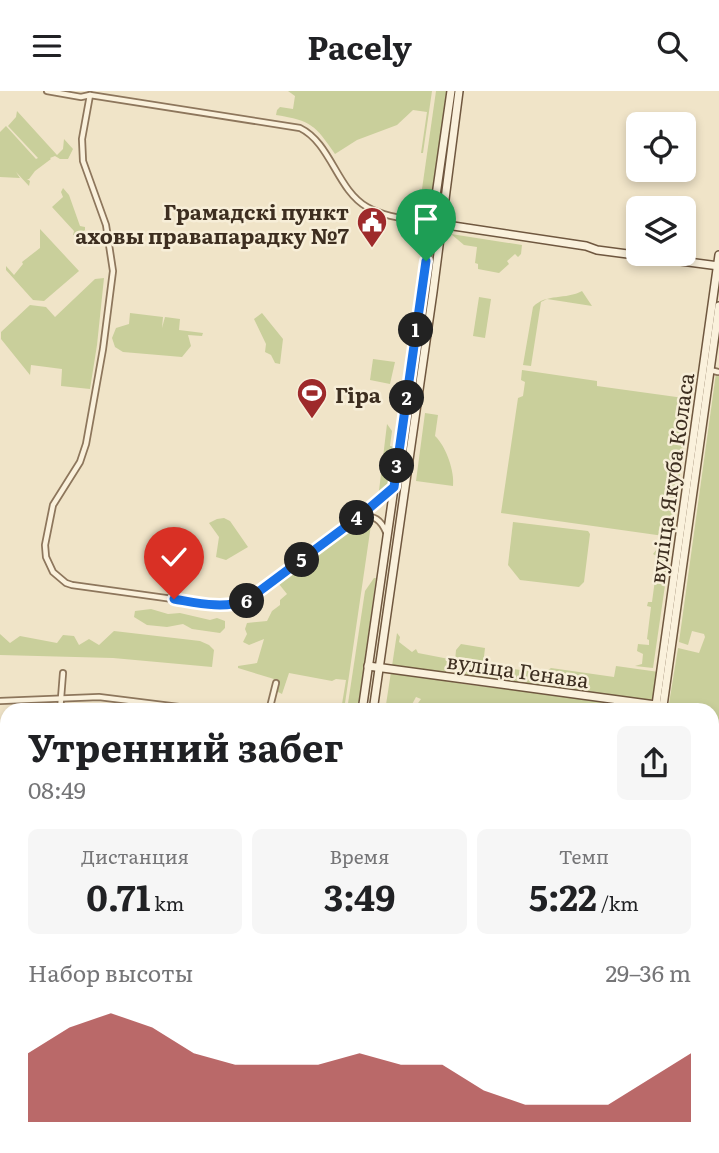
<!DOCTYPE html>
<html lang="ru">
<meta charset="utf-8">
<style>
body{margin:0;font-family:Literata,serif;background:#f6f6f6;color:#202124;height:100vh;display:flex;flex-direction:column;font-size:26px;white-space:nowrap}
*{box-sizing:border-box;margin:0}
p{font-size:23px;color:#757577}
.icon{flex:none;width:38px;height:38px;fill:none;stroke:currentColor;stroke-width:2;stroke-linecap:round;stroke-linejoin:round}
.map{position:relative;flex:1;overflow:hidden}
.details{position:absolute;left:0px;top:612px;width:719px;height:450px;display:flex;flex-direction:column;background:#fff;border-radius:21px 21px 0 0;box-shadow:0 4px 10px #0003}
.details>*{flex:none}
.fabs{position:absolute;left:626px;top:21px;display:grid;gap:14px}
.fabs a{display:grid;place-items:center;width:70px;height:70px;border-radius:10px;background:#fff;box-shadow:0 4px 10px #0003;font-size:35px}
.pin{position:absolute;display:grid;place-items:center;width:60px;height:60px;color:#fff;margin:-72px -30px;border-radius:50% 50% 50% 0;rotate:-45deg;box-shadow:0 0 7px #0007}
.pin .icon{rotate:45deg}
.km{position:absolute;width:35px;height:35px;margin:-18px;border-radius:50%;background:#222;color:#fff;font-size:19px;line-height:35px;text-align:center}
.round{display:grid;place-items:center;flex:none;width:74px;height:74px;border-radius:10px;background:#f6f6f6}
.overview{display:flex;align-items:center;justify-content:space-between;height:119px;padding:0 28px}
h1{font-size:38px;font-weight:700;line-height:52px}
.stats{display:grid;grid-template-columns:repeat(3,1fr);gap:10px;height:119px;padding:7px 28px}
.stats div{display:grid;align-content:center;border-radius:10px;background:#f6f6f6;text-align:center}
.stats b{font-size:35px;font-weight:700}
.stats small{font-size:19px;font-weight:400}
.stats p{font-size:19px}
.chart{height:196px;padding:14px 28px}
.chart p{display:flex;justify-content:space-between}
.chart svg{width:100%;height:126px;margin-top:7px;fill:#9e2a2b;opacity:.7}
header{display:flex;justify-content:space-between;align-items:center;height:91px;padding:0 28px;background:#fff;font-size:32px;font-weight:700}
.map>svg:first-child{display:block}
</style>
<header><svg class="icon" aria-label="menu" viewBox="0 0 24 24"><path d="M4 6h16M4 12h16M4 18h16"/></svg>Pacely<svg class="icon" aria-label="search" viewBox="0 0 24 24"><circle cx="10" cy="10" r="6"/><path d="M15 15l6 6"/></svg></header>
<div class="map">
<svg width="719" height="1062" viewBox="0 0 719 1062">
<rect width="100%" height="100%" fill="#f0e4c8"/>
<polygon fill="#e6deb5" points="712,941 719,944 719,1062 602,1062 606,1055 712,1055"/>
<g fill="#c9cf9b">
<path d="M 288,0 L 432,0 L 423,62 L 421,62 L 427,21 L 413,19 L 397,34 L 357,49 L 335,63 C 315,34 312,30 276,24 L 277,19 L 280,16 L 293,18 L 295,5 Z"/>
<polygon points="436,0 448,0 430,121 419,119"/>
<polygon points="17,20 57,64 63,58 64,48 73,58 68,68 60,68 55,65 50,67 51,68 35,80 29,88 27,88 30,90 29,95 16,81 20,87 0,86 0,41 6,35 36,68 38,67 8,35 16,26"/>
<polygon points="63,97 69,104 80,135 85,136 85,139 78,145 73,144 74,140 52,116 63,106 61,101"/>
<polygon points="40,138 79,180 44,210 33,209 6,179 6,175 14,184 23,173 22,171 40,157"/>
<polygon points="451,143 522,154 521,163 518,166 515,163 507,170 509,173 499,182 478,178 478,173 475,172 477,156 464,154"/>
<polygon points="104,187 97,254 90,298 61,295 62,278 31,274 30,284 1,248 1,241 30,214 46,216 55,226 95,188"/>
<path d="M 582,200 L 592,215 L 547,208 L 541,211 L 531,275 L 523,274 L 533,216 C 546,202 566,209 582,200 Z"/>
<polygon points="479,206 491,208 485,247 473,245"/>
<polygon points="130,222 163,226 162,237 165,226 180,228 179,239 203,242 202,245 188,244 191,255 182,266 123,261 115,256 112,247 116,237 129,233"/>
<polygon points="262,222 283,248 280,273 275,272 271,264 265,261 266,253 254,228"/>
<polygon points="373,268 395,271 390,293 370,289"/>
<polygon points="522,279 597,290 597,295 691,308 671,446 501,422 518,307 523,305 525,291 521,289"/>
<polygon points="716,282 719,285 719,660 712,675 712,620 413,619 421,608 416,606 409,619 385,620 391,581 464,593 668,619 678,557 699,562 705,546 704,543 692,540 688,554 679,551"/>
<path d="M 425,322 L 438,324 L 435,345 C 446,355 455,381 453,395 L 416,390 Z"/>
<polygon points="387,333 392,340 390,355 395,356 389,398 378,408"/>
<polygon points="367,426 372,427 344,619 341,619 346,589 336,588 332,590 289,582 282,603 276,600 278,592 273,590 274,588 238,577 238,575 257,572 264,548 249,554 243,551 247,543 245,538 247,532 267,530 272,520 280,514 280,509 287,503 279,493"/>
<polygon points="224,427 230,430 248,456 226,469 216,466 219,446 209,432 217,428"/>
<polygon points="513,431 588,440 590,443 584,491 579,496 520,489 508,474"/>
<polygon points="657,458 670,460 653,577 635,575 642,573 643,563 637,560 638,553 649,554 649,549 647,548 651,516 647,515 648,511 652,511 658,466 653,463"/>
<polygon points="374,487 376,487 358,619 347,619 365,500"/>
<polygon points="151,518 168,523 180,522 210,529 217,527 225,530 225,537 220,542 192,538 183,533 167,536 147,534 134,526 135,520"/>
<polygon points="114,540 200,550 209,554 214,559 212,576 113,567 0,564 0,543 10,552 20,545 57,552 63,544 74,545 79,554 89,548 99,554"/>
<polygon points="397,542 400,546 399,551 412,561 416,558 418,562 449,568 446,582 392,575"/>
<polygon points="461,553 485,557 483,574 543,582 542,594 454,583 456,559"/>
<polygon points="616,575 659,581 652,608 649,610 547,596 546,594 548,579 551,577 614,586"/>
<polygon points="719,854 719,944 712,941 712,864"/>
<polygon points="67,1055 170,1055 166,1062 77,1062"/>
</g>
<g fill="#a9c4bc" stroke="#6f938a" stroke-width="2">
<polygon points="719,660 719,854 712,864 712,675"/>
<polygon points="465,1055 585,1055 582,1062 461,1062"/>
</g>
<g fill="none" stroke-linecap="round" stroke-linejoin="round">
<polyline stroke="#6f938a" stroke-width="2" points="462,613 473,620"/>
<g stroke="#8d765c" stroke-width="8">
<g id="street">
<path d="M 47,0 L 81,6 L 90,4 L 300,37 C 331,52 337,99 367,116 C 386,127 411,128 432,132"/>
<polyline points="90,4 82,48 83,70 106,134 113,180 103,258 86,353 80,371 53,414 45,454 46,466 53,481 66,492 72,494 216,514 237,513 255,505 360,425 393,397"/>
<polyline points="710,279 718,281"/>
<path d="M 361,425 C 374,424 381,429 386,441"/>
<polyline points="0,610 99,606 211,620"/>
<polyline points="60,620 63,582"/>
<polyline points="269,620 276,592"/>
<polyline points="0,699 7,698"/>
<polyline points="0,777 7,776"/>
<polyline points="0,865 7,863"/>
<polyline points="0,910 7,910"/>
<polyline points="0,982 7,972"/>
<polyline points="0,1014 7,1018"/>
<polyline points="62,1055 72,1062"/>
<polyline points="279,1055 292,1062"/>
<polyline points="34,1062 38,1055"/>
</g>
</g>
<g stroke="#6f573f" stroke-width="10">
<g id="secondary">
<polyline points="440,133 586,155 597,159 719,175"/>
<polyline points="368,575 663,615 719,215"/>
<polyline points="656,614 719,164"/>
<polyline points="362,620 451,0"/>
<polyline points="373,620 433,201 459,0"/>
<polyline points="172,1062 176,1055"/>
</g>
</g>
<use href="#street" stroke="#faf1dc" stroke-width="4.5"/>
<use href="#secondary" stroke="#faf1dc" stroke-width="7"/>
</g>
<g fill="none" stroke-linecap="round" stroke-linejoin="round">
<g stroke="#fff" stroke-width="14">
<path id="route" d="M 174,508 C 198,512 222,518 246,510 L 360,425 L 394,396 L 426,170"/>
</g>
<use href="#route" stroke="#1a73e8" stroke-width="9"/>
</g>
<defs>
<g id="civic-pin" transform="scale(1.575)"><path d="M0 17L-7.5 6A9.5 9.5 0 1 1 7.5 6Z" fill="#9e2a2b" stroke="#f7eed8"/><path d="M-.6-6.5H3V-4.5H.6V-3L4-1V1h2V6H-6V1h2V-1L-.6-3ZM-1.2 2.5V6h2.4V2.5Z" fill="#fff"/></g>
<g id="stadium-pin" transform="scale(1.575)"><path d="M0 17L-7.5 6A9.5 9.5 0 1 1 7.5 6Z" fill="#9e2a2b" stroke="#f7eed8"/><path d="M0-5a6.5 5 0 1 0 0 10a6.5 5 0 1 0 0-10ZM-3.5-1.8h7v3.6h-7Z" fill="#fff"/></g>
</defs>
<g fill-rule="evenodd">
<use href="#civic-pin" x="372" y="131"/>
<use href="#stadium-pin" x="312" y="302"/>
</g>
<g text-anchor="middle" dominant-baseline="central" stroke-width="5" stroke-linejoin="round" paint-order="stroke">
<g font-size="21" font-weight="bold" fill="#3d2e20" stroke="#f7eed8" text-anchor="end">
<text x="349" y="119">Грамадскі пункт<tspan x="349" dy="24">аховы правапарадку №7</tspan></text>
<text x="335" y="302" text-anchor="start">Гіра</text>
</g>
<g font-size="21" fill="#3d2e20" stroke="#f7eed8">
<text transform="translate(670 387) rotate(-82)">вуліца Якуба Коласа</text>
<text transform="translate(518 578) rotate(8)">вуліца Генава</text>
</g>
</g>
</svg>
<div class="fabs">
<a><svg class="icon" aria-label="locate" viewBox="0 0 24 24"><circle cx="12" cy="12" r="6"/><path d="M12 2v4M12 18v4M2 12h4M18 12h4"/></svg></a>
<a><svg class="icon" aria-label="layers" viewBox="0 0 24 24"><path d="M12 4l9 5-9 5-9-5zM3 14l9 5 9-5"/></svg></a>
</div>
<div class="pin" style="left:426px;top:170px;background:#1e9e55"><svg class="icon" aria-label="arrive" viewBox="0 0 24 24"><path d="M6 21V4h12l-3 4 3 4H6"/></svg></div>
<div class="pin" style="left:174px;top:508px;background:#d93025"><svg class="icon" aria-label="check" viewBox="0 0 24 24"><path d="M5 12l5 5 9-10"/></svg></div>
<b class="km" style="left:416px;top:239px">1</b>
<b class="km" style="left:407px;top:307px">2</b>
<b class="km" style="left:397px;top:375px">3</b>
<b class="km" style="left:357px;top:427px">4</b>
<b class="km" style="left:302px;top:469px">5</b>
<b class="km" style="left:247px;top:510px">6</b>
<section class="details">
<div class="overview"><div><h1>Утренний забег</h1><p>08:49</p></div><a class="round"><svg class="icon" aria-label="share" viewBox="0 0 24 24"><path d="M12 15V3M7 8l5-5 5 5M5 13v7h14v-7"/></svg></a></div>
<div class="stats">
<div><p>Дистанция</p><b>0.71<small> km</small></b></div>
<div><p>Время</p><b>3:49</b></div>
<div><p>Темп</p><b>5:22<small> /km</small></b></div>
</div>
<div class="chart"><p><span>Набор высоты</span>29–36 m</p>
<svg viewBox="0 0 160 44" preserveAspectRatio="none"><path d="M0 44V20L10 11L20 6L30 11L40 20L50 24L60 24L70 24L80 20L90 24L100 24L110 33L120 38L130 38L140 38L150 29L160 20V44z"/></svg>
</div>
</section>
</div>
